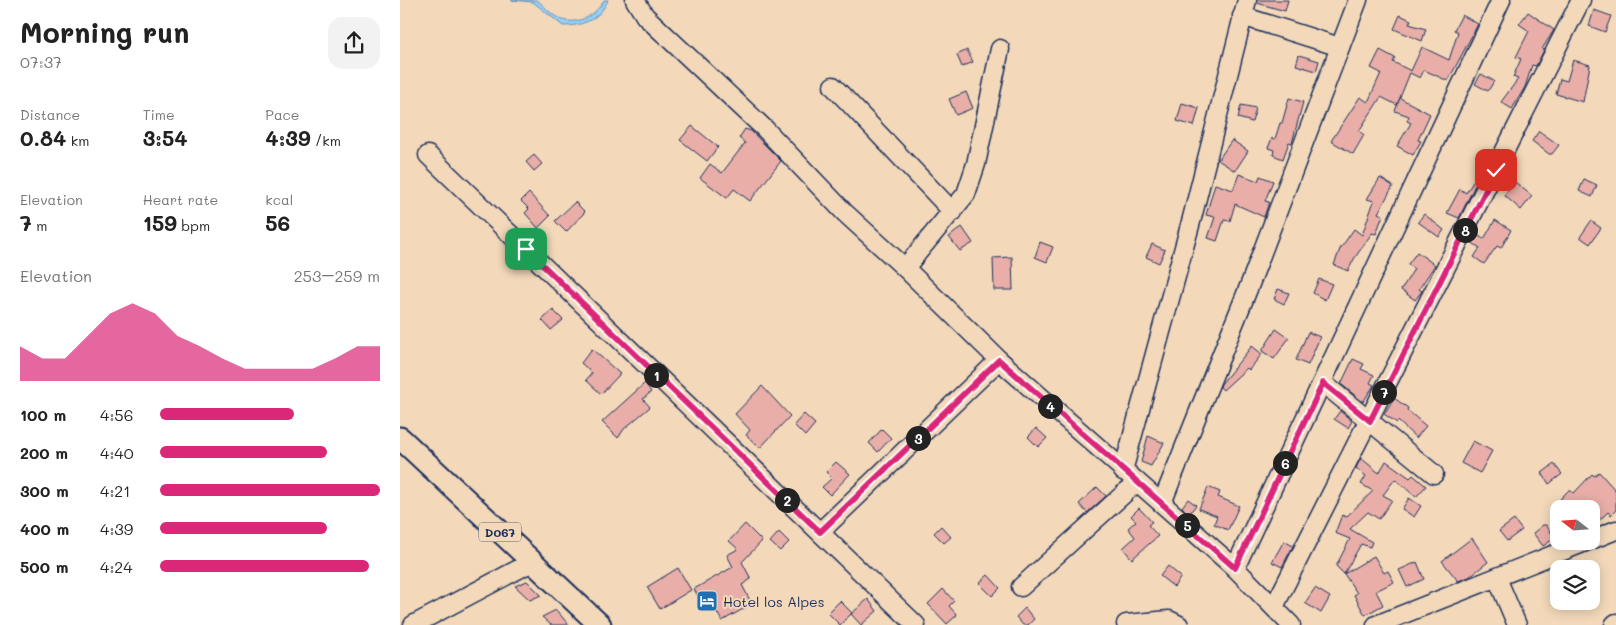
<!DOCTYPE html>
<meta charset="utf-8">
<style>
body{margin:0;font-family:Mali,sans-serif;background:#f2f2f2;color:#222;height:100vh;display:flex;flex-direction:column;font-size:19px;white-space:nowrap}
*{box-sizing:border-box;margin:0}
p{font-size:16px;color:#767676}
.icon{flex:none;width:28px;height:28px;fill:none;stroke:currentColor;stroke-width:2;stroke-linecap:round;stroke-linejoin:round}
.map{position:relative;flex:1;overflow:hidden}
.side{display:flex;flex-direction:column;background:#fff;width:400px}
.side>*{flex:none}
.needle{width:32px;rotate:287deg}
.controls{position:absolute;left:1150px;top:500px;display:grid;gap:10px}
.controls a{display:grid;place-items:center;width:50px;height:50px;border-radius:10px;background:#fff;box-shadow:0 2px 12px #0003;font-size:25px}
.pin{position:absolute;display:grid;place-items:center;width:42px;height:42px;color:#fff;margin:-21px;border-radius:10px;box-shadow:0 2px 8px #0006}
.km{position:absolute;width:25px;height:25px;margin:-12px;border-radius:50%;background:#222;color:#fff;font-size:14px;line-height:25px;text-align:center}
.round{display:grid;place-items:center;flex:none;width:52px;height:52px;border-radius:15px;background:#f2f2f2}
.head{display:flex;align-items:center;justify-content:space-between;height:85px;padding:0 20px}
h1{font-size:28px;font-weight:800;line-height:38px}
.metrics{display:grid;grid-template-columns:repeat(3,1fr);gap:8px;height:85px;padding:5px 20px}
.metrics div{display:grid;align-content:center}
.metrics b{font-size:21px;font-weight:800}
.metrics small{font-size:14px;font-weight:400}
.metrics p{font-size:14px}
.chart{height:140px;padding:10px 20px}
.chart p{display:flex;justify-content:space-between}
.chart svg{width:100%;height:90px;margin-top:5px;fill:#db2777;opacity:.7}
ul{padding:0 20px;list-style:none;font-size:16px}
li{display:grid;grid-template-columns:80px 60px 1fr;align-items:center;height:38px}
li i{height:12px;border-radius:6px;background:#db2777}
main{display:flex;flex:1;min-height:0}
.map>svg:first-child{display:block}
</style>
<main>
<section class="side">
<div class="head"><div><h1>Morning run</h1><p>07:37</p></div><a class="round"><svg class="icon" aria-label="share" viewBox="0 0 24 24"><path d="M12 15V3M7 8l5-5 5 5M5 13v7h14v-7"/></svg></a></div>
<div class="metrics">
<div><p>Distance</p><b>0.84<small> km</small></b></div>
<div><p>Time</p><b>3:54</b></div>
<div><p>Pace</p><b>4:39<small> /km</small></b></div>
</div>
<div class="metrics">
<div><p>Elevation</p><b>7<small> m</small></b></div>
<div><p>Heart rate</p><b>159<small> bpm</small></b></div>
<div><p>kcal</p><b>56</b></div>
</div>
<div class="chart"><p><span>Elevation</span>253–259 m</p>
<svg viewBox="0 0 160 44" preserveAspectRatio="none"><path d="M0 44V27L10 33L20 33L30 22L40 11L50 6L60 11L70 22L80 27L90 33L100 38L110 38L120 38L130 38L140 33L150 27L160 27V44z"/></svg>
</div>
<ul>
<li><b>100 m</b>4:56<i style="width:61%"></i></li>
<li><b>200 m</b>4:40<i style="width:76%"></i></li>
<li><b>300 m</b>4:21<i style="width:100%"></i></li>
<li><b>400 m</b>4:39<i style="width:76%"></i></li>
<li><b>500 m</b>4:24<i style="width:95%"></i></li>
</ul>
</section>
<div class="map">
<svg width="1216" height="625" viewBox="0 0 1216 625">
<rect width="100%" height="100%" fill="#f3d9ba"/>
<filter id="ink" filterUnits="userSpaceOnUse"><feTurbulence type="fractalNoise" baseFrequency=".02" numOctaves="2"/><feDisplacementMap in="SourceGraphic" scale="10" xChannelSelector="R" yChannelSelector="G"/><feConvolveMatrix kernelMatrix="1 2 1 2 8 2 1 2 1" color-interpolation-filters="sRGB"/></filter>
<g filter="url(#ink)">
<path fill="#95cff5" stroke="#648fb9" d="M 111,0 L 137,0 C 144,5 150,14 158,18 C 175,27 196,16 204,0 L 208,0 C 200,19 183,26 163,26 L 133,2 Z"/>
<g fill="#e9aea8" stroke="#1b2f5e">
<polygon points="857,0 888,0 885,11 857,3"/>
<polygon points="1194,10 1211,16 1205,32 1189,26"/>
<polygon points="1128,12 1154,30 1142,49 1144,50 1136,66 1132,65 1125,87 1112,109 1101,102 1118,79 1113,77 1121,59 1116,57 1129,31 1119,24"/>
<polygon points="1000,15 1011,20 1009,24 1026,29 1022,41 994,29"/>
<polygon points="1062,15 1078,24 1048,81 1024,70 1020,78 1010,73 997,105 981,97 959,131 964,135 953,154 931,141 960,97 968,102 981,73 971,68 980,50 995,58 993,62 1011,71 1022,47 1049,60 1058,32 1054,30"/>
<polygon points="567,50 573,62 562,67 557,55"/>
<polygon points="899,55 919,61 916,71 896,65"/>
<polygon points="1173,60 1190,65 1183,102 1156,94 1160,79 1167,81"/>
<polygon points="1081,74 1094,81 1088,91 1075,84"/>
<polygon points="566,92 573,108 556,115 549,99"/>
<polygon points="889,98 903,102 892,143 889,142 883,159 873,155 874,150 868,148 872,138 875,139 880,123 882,123"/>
<polygon points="1000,98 1030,114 1018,140 1021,141 1013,155 997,146 1011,123 1007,121 1009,116 995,111"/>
<polygon points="782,103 799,108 794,126 777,121"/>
<polygon points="841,105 856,108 852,122 838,118"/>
<polygon points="292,126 318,147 307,161 280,140"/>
<polygon points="345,129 351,131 381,161 350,201 334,189 327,198 300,178 310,164 322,173 345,143 339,138"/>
<polygon points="1139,131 1159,145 1152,154 1149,154 1132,141"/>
<polygon points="832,140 848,151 835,171 818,160"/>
<polygon points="134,155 142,164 134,171 126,162"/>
<polygon points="839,174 858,181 860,176 873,181 865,201 869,202 864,217 835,204 830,221 824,220 817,241 808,238 815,217 806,215 815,184 833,190"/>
<polygon points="1078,174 1080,175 1059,218 1047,213 1060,189 1066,193"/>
<polygon points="980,178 993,186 978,213 983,215 976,234 972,233 954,259 948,271 934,265 940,249 954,229 962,235 974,201 967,199"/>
<polygon points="1184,179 1197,185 1192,197 1179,191"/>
<polygon points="1115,182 1132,196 1121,210 1104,195"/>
<polygon points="129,193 150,216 138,228 125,213 129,209 121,201"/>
<polygon points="175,202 185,212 166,232 155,221"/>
<polygon points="1024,214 1044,230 1039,237 1018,222"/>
<polygon points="1095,220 1111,230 1101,248 1097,246 1084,264 1074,257 1080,248 1071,242 1075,234 1084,239"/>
<polygon points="1191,221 1201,228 1190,244 1180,237"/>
<polygon points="562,227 573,243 560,251 549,237"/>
<polygon points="640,242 653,247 647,262 635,257"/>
<polygon points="752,244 765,250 759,263 746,257"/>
<polygon points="1017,252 1035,265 1019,289 1022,291 1015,300 1001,290 1014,269 1008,264"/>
<polygon points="612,257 613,290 594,290 593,258"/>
<polygon points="919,279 932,284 925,300 913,293"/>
<polygon points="878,289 889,293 884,304 874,299"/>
<polygon points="153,310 163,320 151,330 142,320"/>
<polygon points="876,329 889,338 874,359 862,351"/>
<polygon points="908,332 920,337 908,365 896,360"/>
<polygon points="852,346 862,354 849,370 847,368 823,390 820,387 821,384"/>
<polygon points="192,349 220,374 201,394 186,380 192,373 181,363"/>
<polygon points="953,359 964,364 961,369 974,375 970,383 974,385 963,402 941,384"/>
<polygon points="245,383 251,392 243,399 250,407 224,429 218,438 202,422"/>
<polygon points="362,386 390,416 360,448 346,435 350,430 335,414"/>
<polygon points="994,398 1008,408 1007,410 1026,426 1016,438 998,421 997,423 984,414"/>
<polygon points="940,411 952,421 948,428 934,419"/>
<polygon points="404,414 415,424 405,436 394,425"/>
<polygon points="636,428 647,438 638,447 628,437"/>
<polygon points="482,429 491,438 478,452 469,443"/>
<polygon points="748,436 764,443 751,466 741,462"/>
<polygon points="1073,441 1092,451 1080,473 1061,463"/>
<polygon points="961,458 979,473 986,461 1010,478 1013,475 1026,486 1016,497 995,479 983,495 992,500 979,519 968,512 950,529 972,542 970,547 961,544 944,574 936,566 950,539 935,533 942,515 946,517 973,491 961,484 966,476 956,468"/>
<polygon points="436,462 450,474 430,495 422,487 432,478 426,472"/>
<polygon points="1154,464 1162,474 1149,484 1142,473"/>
<polygon points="1199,472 1216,491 1216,510 1211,515 1208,512 1191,528 1191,509 1171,509 1160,499 1169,490 1174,493 1192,474 1194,476"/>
<polygon points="697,487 706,496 687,513 679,504"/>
<polygon points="808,487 820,492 818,497 839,506 828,530 814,524 817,516 799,509"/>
<polygon points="1009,498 1021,506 1014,517 1002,509"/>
<polygon points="788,499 796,505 789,514 782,507"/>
<polygon points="739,508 752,522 748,525 758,536 732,559 723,548 735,537 728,528 736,521 731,516"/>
<polygon points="1114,520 1122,530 1107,541 1099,531"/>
<polygon points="345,524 362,541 342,562 351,579 342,585 352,604 322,621 311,602 304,607 294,589 333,567 327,555 338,549 329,541"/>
<polygon points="1143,525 1146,525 1155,538 1143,546 1133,533"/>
<polygon points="541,526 551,537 544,543 534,533"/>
<polygon points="379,532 389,542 380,551 370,542"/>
<polygon points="1072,538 1088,562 1069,577 1058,581 1042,561"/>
<polygon points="884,541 893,546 882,567 872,562"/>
<polygon points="974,556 984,573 988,571 994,582 976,591 983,605 965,615 954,595 957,593 944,574"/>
<polygon points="1017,562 1024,579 1007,587 999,570"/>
<polygon points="768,566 781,577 774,587 760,576"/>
<polygon points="278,568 291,590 260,609 247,587"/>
<polygon points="588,575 600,588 592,596 579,583"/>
<polygon points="127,581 141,595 130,600 115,586"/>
<polygon points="915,588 930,597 921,613 905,603"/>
<polygon points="543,589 554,601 549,606 557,615 547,624 528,604"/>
<polygon points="468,599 477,611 461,625 451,614"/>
<polygon points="440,601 452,613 440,625 428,613"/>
<polygon points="625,608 634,619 628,625 623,625 616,617"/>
<polygon points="156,610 169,625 151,625 142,617"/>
</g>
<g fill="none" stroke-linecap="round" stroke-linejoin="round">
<g stroke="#1b2f5e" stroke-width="21">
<g id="minor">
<polyline points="235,0 245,16 365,129 445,213 505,268 599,360 835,568 891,625"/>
<polyline points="842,16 940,47"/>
<polyline points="433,86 553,212"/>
<polyline points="28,155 516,625"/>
<polyline points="505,268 566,194 576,164 600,49"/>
<polyline points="923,383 1034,474"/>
<polyline points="723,471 792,218 847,0"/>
<polyline points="762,503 850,284 958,0"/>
<polyline points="420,532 599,360"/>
<polyline points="1191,540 1216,530"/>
<polyline points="835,568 1101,0"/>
<polyline points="1097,578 1117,625"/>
<polyline points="621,587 737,482"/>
<polyline points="874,607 1181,0"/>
<polyline points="726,624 769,620 779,625"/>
<polyline points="13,625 132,562"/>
<polyline points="976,625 1188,541"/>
<polyline points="1214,625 1216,623"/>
</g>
</g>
<g stroke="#1b2f5e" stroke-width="25">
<polyline id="major" points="0,438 200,625"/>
</g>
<use href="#minor" stroke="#f3d9ba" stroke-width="18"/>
<use href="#major" stroke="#f3d9ba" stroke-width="21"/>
</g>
</g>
<g fill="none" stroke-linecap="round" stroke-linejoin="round" filter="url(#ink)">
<g stroke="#fff" stroke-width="10">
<polyline id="route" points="126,249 420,532 599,360 835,568 923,383 970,421 1096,170"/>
</g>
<use href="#route" stroke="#db2777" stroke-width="6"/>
</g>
<defs>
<g id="hotel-square" transform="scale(1.125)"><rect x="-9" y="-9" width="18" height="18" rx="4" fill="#1f6fb2" stroke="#f3d9ba"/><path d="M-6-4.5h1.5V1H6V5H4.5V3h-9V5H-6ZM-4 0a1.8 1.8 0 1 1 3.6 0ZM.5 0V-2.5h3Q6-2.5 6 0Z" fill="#fff"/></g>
</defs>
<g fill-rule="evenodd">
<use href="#hotel-square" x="307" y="601"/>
</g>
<g text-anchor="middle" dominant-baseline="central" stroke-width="4" stroke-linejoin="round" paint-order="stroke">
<rect fill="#f3d9ba" stroke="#5c627a" stroke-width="1" x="79" y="522.5" width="42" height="19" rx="4"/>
<g font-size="12" font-weight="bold" fill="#1b2f5e">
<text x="100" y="532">D067</text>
</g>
<g font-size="14" fill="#1b2f5e" stroke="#f3d9ba" text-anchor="start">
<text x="323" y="601">Hotel los Alpes</text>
</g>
</g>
</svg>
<div class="controls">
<a><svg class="needle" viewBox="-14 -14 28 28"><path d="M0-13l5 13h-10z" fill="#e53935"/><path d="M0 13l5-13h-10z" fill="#767676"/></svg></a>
<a><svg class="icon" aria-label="layers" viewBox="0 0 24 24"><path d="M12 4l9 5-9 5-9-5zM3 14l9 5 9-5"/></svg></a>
</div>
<div class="pin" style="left:126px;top:249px;background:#1e9e55"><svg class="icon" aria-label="arrive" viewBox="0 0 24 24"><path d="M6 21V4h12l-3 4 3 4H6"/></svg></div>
<div class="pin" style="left:1096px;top:170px;background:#d93025"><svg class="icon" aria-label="check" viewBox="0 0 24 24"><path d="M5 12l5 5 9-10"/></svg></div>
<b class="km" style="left:256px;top:375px">1</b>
<b class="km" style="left:387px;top:500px">2</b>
<b class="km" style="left:518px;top:438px">3</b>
<b class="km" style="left:650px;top:406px">4</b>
<b class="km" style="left:787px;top:525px">5</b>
<b class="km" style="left:885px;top:463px">6</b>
<b class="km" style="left:984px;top:392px">7</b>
<b class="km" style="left:1065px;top:230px">8</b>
</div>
</main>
